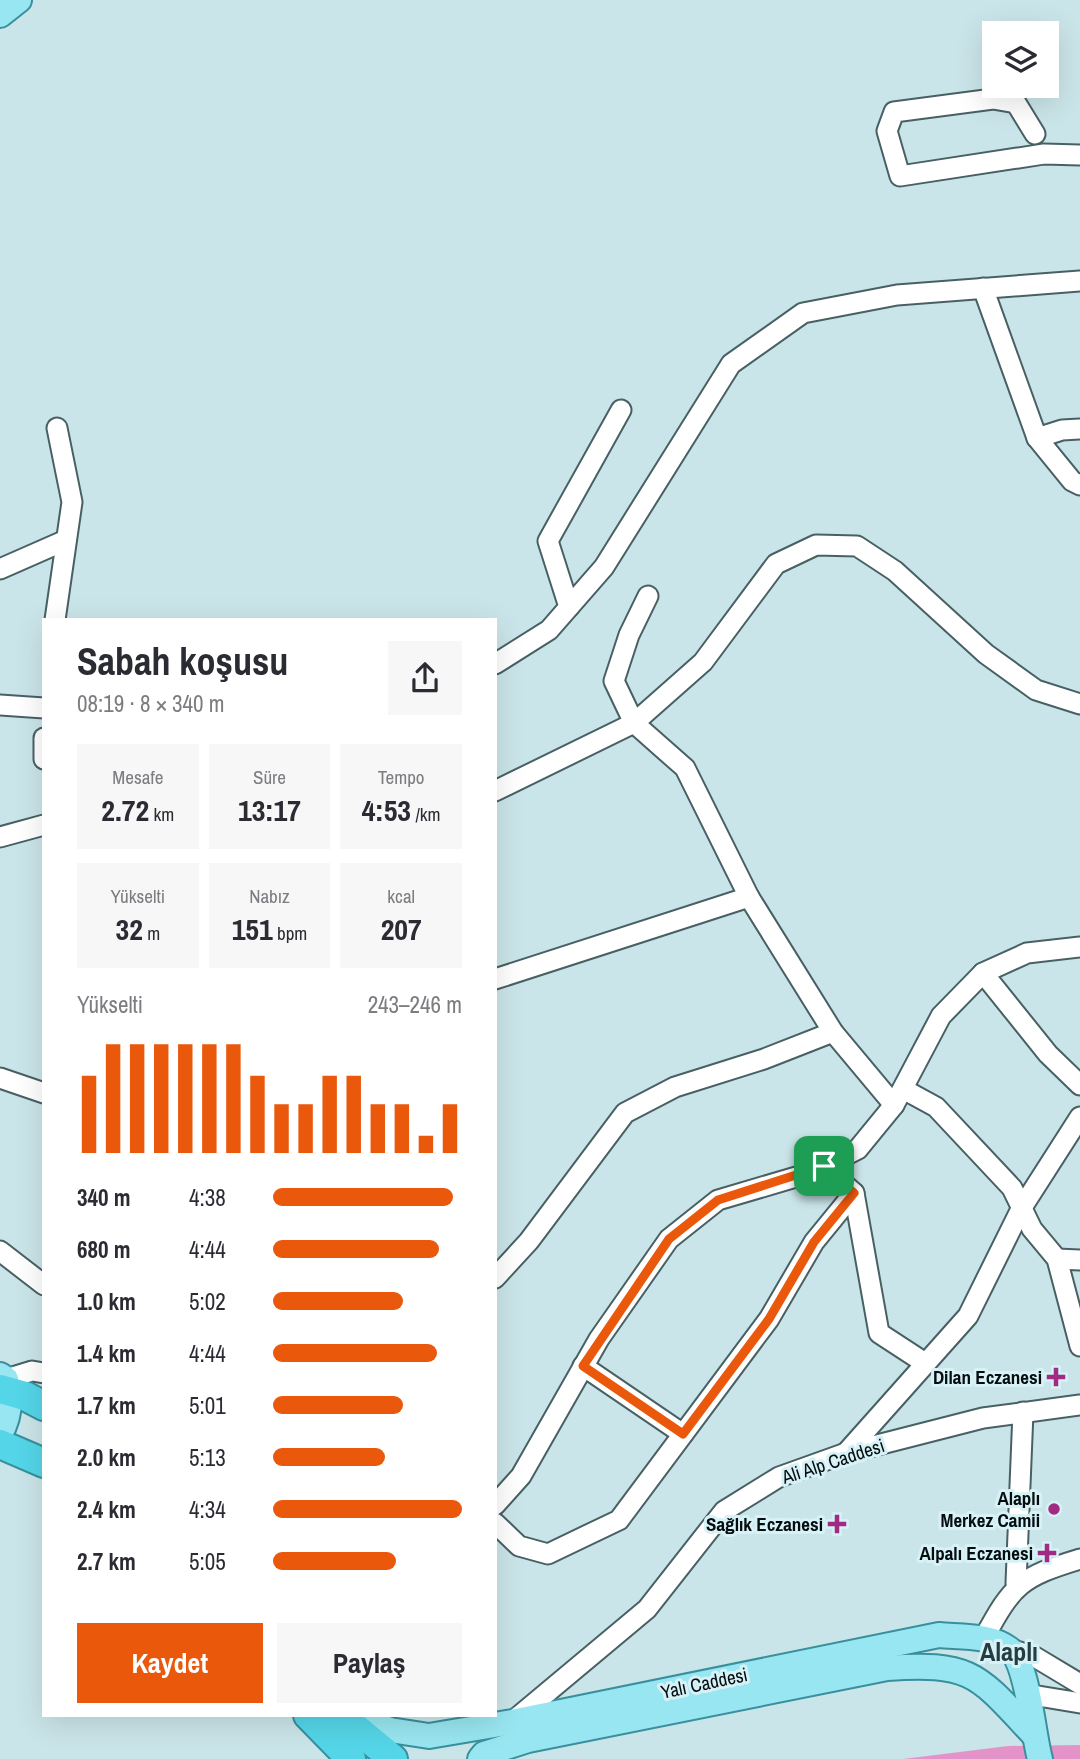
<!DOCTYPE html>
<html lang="tr">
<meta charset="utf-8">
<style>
body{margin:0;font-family:"Archivo Narrow",sans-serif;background:#f7f7f7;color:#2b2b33;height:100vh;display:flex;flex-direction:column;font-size:26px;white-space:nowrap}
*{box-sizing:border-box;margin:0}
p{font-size:23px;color:#7c7c81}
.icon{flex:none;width:38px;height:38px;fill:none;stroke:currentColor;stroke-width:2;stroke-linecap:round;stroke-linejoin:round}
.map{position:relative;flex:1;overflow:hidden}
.side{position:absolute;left:42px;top:618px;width:455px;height:1099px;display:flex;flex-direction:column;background:#fff;border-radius:0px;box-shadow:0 7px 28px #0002}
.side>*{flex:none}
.tools{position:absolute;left:982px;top:21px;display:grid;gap:14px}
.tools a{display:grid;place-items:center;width:77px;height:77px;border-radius:0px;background:#fff;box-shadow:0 7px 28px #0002;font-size:35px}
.pin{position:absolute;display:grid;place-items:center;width:60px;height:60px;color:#fff;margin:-30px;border-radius:14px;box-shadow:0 4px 10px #0006}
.round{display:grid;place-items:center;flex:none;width:74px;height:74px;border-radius:0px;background:#f7f7f7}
.overview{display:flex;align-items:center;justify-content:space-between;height:119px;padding:0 35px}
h1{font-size:38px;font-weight:700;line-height:52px}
.figures{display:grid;grid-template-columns:repeat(3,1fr);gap:10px;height:119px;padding:7px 35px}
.figures div{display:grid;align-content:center;border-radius:0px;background:#f7f7f7;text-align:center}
.figures b{font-size:30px;font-weight:700}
.figures small{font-size:19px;font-weight:400}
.figures p{font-size:19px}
.chart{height:196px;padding:14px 35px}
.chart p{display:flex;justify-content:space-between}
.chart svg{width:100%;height:126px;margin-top:7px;stroke:#ea580c;stroke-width:6}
.primary-button{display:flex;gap:14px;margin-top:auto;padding:14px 35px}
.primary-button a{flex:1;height:80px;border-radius:0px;background:#ea580c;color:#fff;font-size:28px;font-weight:700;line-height:80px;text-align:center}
.primary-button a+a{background:#f7f7f7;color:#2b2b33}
ul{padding:0 35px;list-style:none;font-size:23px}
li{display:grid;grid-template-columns:112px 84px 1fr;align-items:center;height:52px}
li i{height:18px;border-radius:9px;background:#ea580c}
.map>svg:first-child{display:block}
</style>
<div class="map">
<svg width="1080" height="1759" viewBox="0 0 1080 1759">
<rect width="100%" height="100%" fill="#cae5e9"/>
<polygon fill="#e393c8" points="1080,1745 1080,1759 903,1759 1008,1746"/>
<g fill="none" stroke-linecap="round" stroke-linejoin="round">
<g stroke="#486064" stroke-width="23">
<g id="minor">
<polyline points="1035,134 1016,103 993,99 894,112 887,131 900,176 1044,154 1080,155"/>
<polyline points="983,288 1037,438 1072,481 1080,485"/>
<polyline points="1037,438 1062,430 1080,429"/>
<polyline points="0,569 66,540"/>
<polyline points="648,596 629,635 614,681 634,723 685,768 749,897 833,1032 894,1105"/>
<polyline points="569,607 548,541 621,410"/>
<polyline points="55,620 72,502 57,428"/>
<polyline points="495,664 549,630 604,567 731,364 803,313 897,295 1080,281"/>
<polyline points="0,705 44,708"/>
<polyline points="44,738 44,759"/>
<polyline points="495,791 634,723 703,662 776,564 816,545 857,546 895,571 986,654 1036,690 1080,704"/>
<polyline points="0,837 44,825"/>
<polyline points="983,973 1048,1054 1080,1085"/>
<polyline points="495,979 749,897"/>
<polyline points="0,1078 44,1093"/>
<polyline points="903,1089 936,1107 1012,1188 1032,1229 1057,1259 1080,1346"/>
<polyline points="824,1166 854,1193 879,1333 925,1363"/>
<polyline points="0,1251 44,1285"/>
<polyline points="1057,1259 1080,1260"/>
<polyline points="495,1278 529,1241 625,1113 675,1087 764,1059 833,1032"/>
<polyline points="583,1366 683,1434"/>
<polyline points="6,1379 32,1371 44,1373"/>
<polyline points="846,1453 968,1316 1021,1209 1080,1117"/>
<polyline points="495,1505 521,1476 599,1339 669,1239 718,1200 813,1172 858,1149 894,1105 941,1016 983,973 1027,953 1080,947"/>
<polyline points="495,1523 519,1546 548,1554 619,1520 769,1319 814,1242 854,1193"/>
<polyline points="1023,1581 1016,1583 1023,1412"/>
<path d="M 984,1638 C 1013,1584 1021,1577 1080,1559"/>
<polyline points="1010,1649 1035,1657 1080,1684"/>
<polyline points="1026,1694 1080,1703"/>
<polyline points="513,1721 647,1609 724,1511 779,1477 846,1453 983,1418 1080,1405"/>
</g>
</g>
<g stroke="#38909c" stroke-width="28">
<g id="major">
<polyline points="0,15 19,0"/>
<path d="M 0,1375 L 6,1379 C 11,1398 10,1417 0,1434"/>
<path d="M 351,1715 L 390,1730 L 429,1736 L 512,1722 L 939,1635 C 962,1637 990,1635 1009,1649 C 1028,1662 1033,1735 1040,1759"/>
<path d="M 480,1759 L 484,1754 L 528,1740 L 887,1668 C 972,1662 978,1675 1033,1734"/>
</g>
</g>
<g stroke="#38909c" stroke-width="32">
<g id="highway">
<polyline points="0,1389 25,1396 44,1406"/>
<polyline points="0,1444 44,1463"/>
<polyline points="308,1715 351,1759"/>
<polyline points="340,1715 393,1759"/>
</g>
</g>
<use href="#minor" stroke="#fff" stroke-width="19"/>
<use href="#major" stroke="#98e6f1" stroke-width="24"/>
<use href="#highway" stroke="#54d6e8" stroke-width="28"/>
</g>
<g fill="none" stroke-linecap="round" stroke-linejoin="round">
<g stroke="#fff" stroke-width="14">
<polygon id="route" points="824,1166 854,1193 814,1242 769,1319 683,1434 583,1366 669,1239 718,1200"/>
</g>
<use href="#route" stroke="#ea580c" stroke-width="9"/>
</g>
<g fill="#a12a82" stroke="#d7f2f7" stroke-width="2.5">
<path d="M1052.5 1366.5h7v7h7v7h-7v7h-7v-7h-7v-7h7z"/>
<circle cx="1054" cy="1509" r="7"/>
<path d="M833.5 1513.5h7v7h7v7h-7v7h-7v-7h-7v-7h7z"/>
<path d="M1043.5 1542.5h7v7h7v7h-7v7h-7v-7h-7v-7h7z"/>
</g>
<g text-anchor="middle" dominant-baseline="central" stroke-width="6" stroke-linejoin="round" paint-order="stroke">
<g font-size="19" font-weight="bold" fill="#050d0f" stroke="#d7f2f7" text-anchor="end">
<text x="1042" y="1377">Dilan Eczanesi</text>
<text x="1040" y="1498">Alaplı<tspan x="1040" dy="22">Merkez Camii</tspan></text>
<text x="823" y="1524">Sağlık Eczanesi</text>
<text x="1033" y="1553">Alpalı Eczanesi</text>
</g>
<g font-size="19" fill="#050d0f" stroke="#d7f2f7">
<text transform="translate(833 1461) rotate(-18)">Ali Alp Caddesi</text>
<text transform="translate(704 1683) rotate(-12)">Yalı Caddesi</text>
</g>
<g font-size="26" font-weight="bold" fill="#253c40" stroke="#d7f2f7">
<text x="1009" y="1651">Alaplı</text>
</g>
</g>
</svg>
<div class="tools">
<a><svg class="icon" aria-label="layers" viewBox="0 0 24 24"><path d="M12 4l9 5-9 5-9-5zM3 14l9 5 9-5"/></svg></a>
</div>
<div class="pin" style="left:824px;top:1166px;background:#1e9e55"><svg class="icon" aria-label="arrive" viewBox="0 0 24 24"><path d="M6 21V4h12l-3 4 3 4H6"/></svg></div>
<section class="side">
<div class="overview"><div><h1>Sabah koşusu</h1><p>08:19 · 8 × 340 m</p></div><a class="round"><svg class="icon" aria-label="share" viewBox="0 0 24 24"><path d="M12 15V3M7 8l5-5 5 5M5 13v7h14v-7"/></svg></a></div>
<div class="figures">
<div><p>Mesafe</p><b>2.72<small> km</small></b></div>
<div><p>Süre</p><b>13:17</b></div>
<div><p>Tempo</p><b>4:53<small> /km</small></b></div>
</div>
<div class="figures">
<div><p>Yükselti</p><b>32<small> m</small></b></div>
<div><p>Nabız</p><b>151<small> bpm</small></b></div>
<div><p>kcal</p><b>207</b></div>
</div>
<div class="chart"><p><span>Yükselti</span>243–246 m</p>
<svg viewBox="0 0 160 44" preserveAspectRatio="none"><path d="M5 44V17M15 44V6M25 44V6M35 44V6M45 44V6M55 44V6M65 44V6M75 44V17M85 44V27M95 44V27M105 44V17M115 44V17M125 44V27M135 44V27M145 44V38M155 44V27"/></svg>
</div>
<ul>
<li><b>340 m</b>4:38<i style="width:95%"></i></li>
<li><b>680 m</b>4:44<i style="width:88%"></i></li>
<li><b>1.0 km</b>5:02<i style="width:69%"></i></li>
<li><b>1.4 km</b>4:44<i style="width:87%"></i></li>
<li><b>1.7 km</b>5:01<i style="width:69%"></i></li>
<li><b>2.0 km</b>5:13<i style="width:59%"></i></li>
<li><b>2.4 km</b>4:34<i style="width:100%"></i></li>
<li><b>2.7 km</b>5:05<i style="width:65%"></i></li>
</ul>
<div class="primary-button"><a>Kaydet</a><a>Paylaş</a></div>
</section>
</div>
